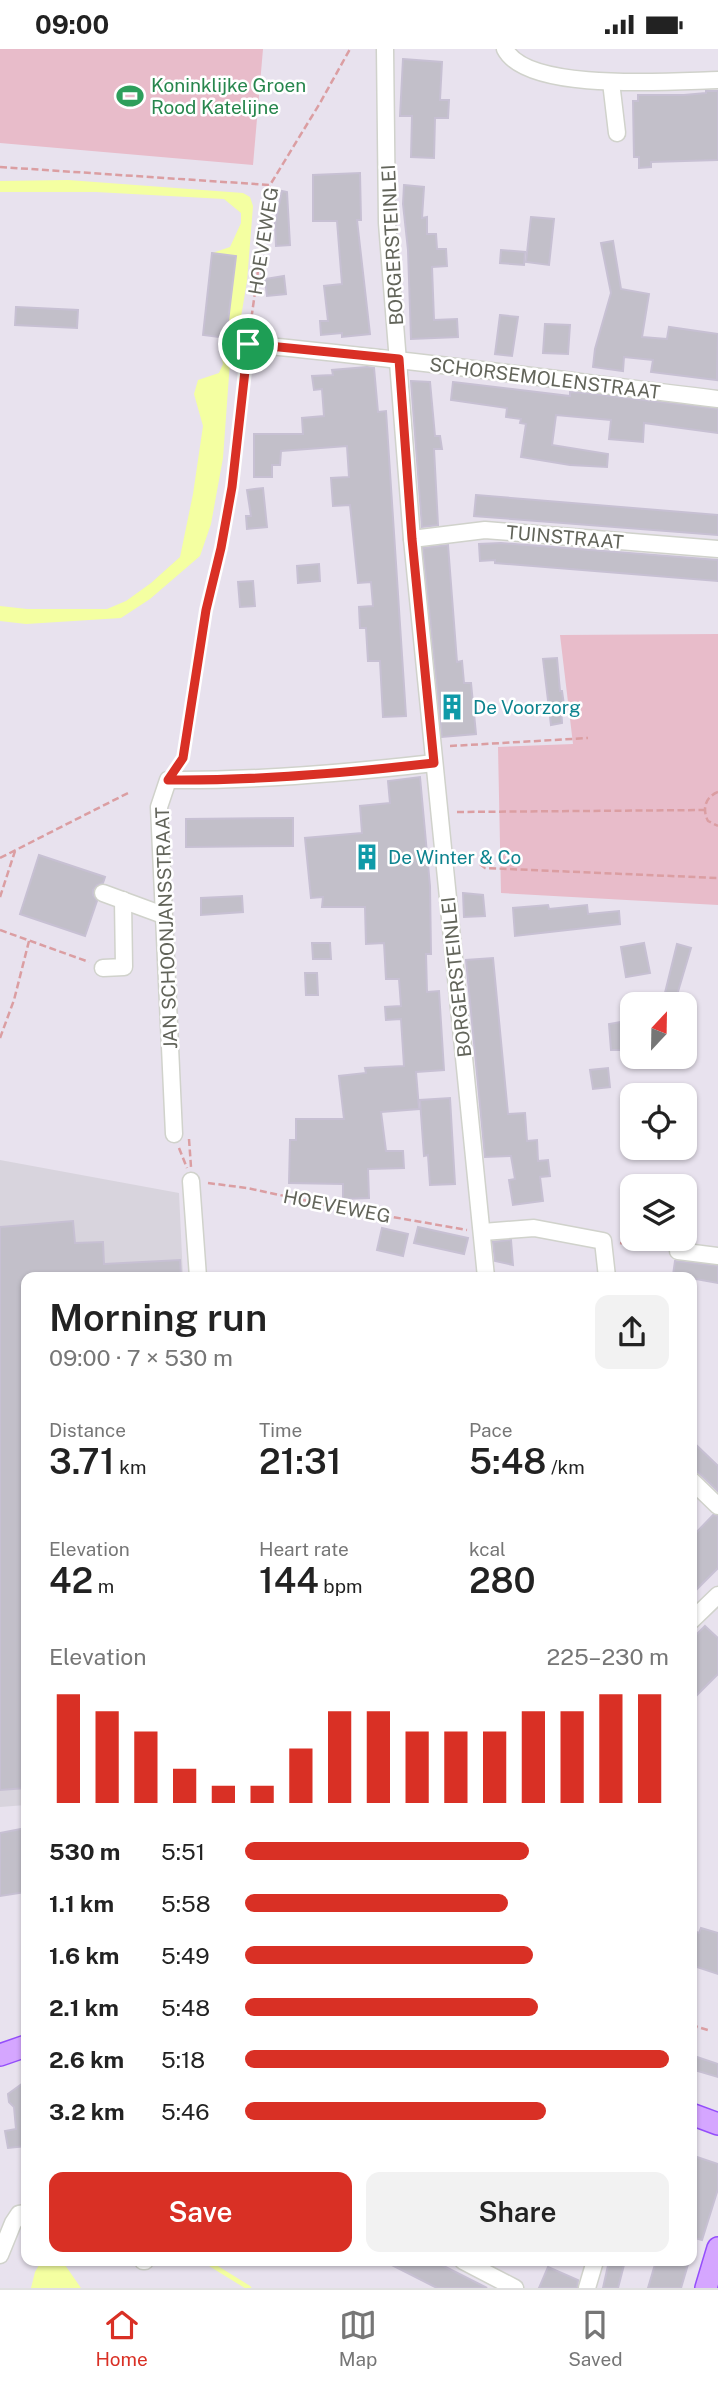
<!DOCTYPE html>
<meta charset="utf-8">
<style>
body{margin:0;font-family:"Public Sans",sans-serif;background:#f2f2f2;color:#222;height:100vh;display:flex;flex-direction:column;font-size:26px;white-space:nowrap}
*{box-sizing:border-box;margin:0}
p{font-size:23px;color:#767676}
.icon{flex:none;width:38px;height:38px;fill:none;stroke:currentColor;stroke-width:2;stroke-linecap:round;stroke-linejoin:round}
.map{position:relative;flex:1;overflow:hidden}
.details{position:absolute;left:21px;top:1223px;width:676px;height:994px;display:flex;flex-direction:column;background:#fff;border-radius:14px;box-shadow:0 2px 5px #0004}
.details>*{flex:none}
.needle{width:46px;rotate:22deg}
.buttons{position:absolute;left:620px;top:943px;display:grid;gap:14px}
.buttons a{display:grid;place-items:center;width:77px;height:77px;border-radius:14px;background:#fff;box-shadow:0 2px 5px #0004;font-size:35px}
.pin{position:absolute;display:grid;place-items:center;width:60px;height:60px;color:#fff;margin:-30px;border:4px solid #fff;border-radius:50%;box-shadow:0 2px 7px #0007}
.round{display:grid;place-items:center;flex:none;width:74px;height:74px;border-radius:14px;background:#f2f2f2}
.head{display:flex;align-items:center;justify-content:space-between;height:119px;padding:0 28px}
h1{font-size:38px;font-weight:600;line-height:52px}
.metrics{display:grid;grid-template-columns:repeat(3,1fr);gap:10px;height:119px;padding:7px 28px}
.metrics div{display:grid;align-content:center}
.metrics b{font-size:35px;font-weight:600}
.metrics small{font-size:19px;font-weight:400}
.metrics p{font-size:19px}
.chart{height:196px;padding:14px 28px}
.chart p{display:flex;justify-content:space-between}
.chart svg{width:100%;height:126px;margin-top:7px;stroke:#d93025;stroke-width:6}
.action{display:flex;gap:14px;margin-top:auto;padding:14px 28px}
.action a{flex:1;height:80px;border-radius:14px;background:#d93025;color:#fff;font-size:28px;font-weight:600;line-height:80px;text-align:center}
.action a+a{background:#f2f2f2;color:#222}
ul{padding:0 28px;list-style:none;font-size:23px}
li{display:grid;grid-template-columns:112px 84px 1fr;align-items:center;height:52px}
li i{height:18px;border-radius:9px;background:#d93025}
.status{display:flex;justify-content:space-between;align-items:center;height:49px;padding:0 35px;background:#fff;direction:ltr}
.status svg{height:19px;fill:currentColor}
.dock{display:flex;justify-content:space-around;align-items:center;height:98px;border-top:2px solid #e0e0e0;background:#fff;font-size:19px;color:#767676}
.dock a{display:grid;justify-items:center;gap:4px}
.dock .current{color:#d93025}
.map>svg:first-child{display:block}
</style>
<div class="status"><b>09:00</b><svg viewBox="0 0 49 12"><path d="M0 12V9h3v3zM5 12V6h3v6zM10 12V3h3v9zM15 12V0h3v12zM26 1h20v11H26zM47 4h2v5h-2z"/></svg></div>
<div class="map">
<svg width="718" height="2239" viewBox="0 0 718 2239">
<rect width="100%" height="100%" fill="#e8e2ee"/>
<polygon fill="#d8d4dd" points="0,1111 179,1144 183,1228 26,1228 26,1756 0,1758"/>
<g fill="#e8bcca">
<polygon points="0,0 263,0 253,116 0,94"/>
<polygon points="718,585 718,856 501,844 498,698 573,695 560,586"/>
</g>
<g fill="#f4ffa1">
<polygon points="68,131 243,144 250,148 253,157 247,232 238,286 226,289 228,276 223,276 212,204 230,198 241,174 241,164 224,150 96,143 0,143 0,132"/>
<polygon points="219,297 231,299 223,409 211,475 200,507 150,550 121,569 26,575 0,572 0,557 27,560 107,560 126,552 151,534 180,508 193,445 203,377 194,345 198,331 219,324 223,315"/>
<polygon points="53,2212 65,2216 81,2239 31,2239 35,2223 39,2216"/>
</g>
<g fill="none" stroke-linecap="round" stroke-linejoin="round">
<polyline stroke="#f4ffa1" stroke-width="4.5" points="207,2213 249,2239"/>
</g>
<g fill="#c2bfc9" stroke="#c7c0d3" stroke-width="2">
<polygon points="403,10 442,13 440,51 449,51 448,69 435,69 434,109 411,108 412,67 400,67"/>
<polygon points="706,42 718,42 718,111 651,113 651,118 639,119 639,108 634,108 633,52 638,52 638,46 684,46 706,44"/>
<polygon points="360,124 361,171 357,171 370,285 342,288 342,284 321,286 320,272 328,272 324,237 342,235 337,172 313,172 313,126"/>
<polygon points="404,136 424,138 422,169 427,168 427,185 436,185 437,200 446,200 447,217 432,218 434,271 457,270 458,288 411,290 408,201 403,155"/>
<polygon points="282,142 287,143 290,196 276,197 275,174"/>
<polygon points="531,168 554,170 549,216 526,213"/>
<polygon points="613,192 621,240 649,245 642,288 667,290 669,278 718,285 717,331 651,323 653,311 624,308 623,322 593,318 595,300 611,244 601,194"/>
<polygon points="501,201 525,203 524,216 500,214"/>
<polygon points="212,204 236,207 226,289 203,286"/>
<polygon points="284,227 286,245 267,247 265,230"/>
<polygon points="16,258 78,261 77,279 15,276"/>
<polygon points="500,266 518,268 512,307 495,305"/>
<polygon points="545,275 570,276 568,305 543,304"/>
<polygon points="367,318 374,319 378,363 386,362 406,667 383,668 380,612 368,612 366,579 360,579 359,558 373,557 371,533 358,534 350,456 333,457 331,429 349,428 347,397 281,402 280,416 272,416 272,428 254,428 254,385 303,385 302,369 324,367 322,340 314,341 312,327 333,326 332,321"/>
<polygon points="411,332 430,333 435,387 440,387 442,400 434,400 438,476 422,478"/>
<polygon points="453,333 570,347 570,343 586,344 718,360 718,384 644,374 643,393 609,390 611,371 556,366 552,396 608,405 607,418 570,416 521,408 526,375 520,374 521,370 506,368 507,359 451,351"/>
<polygon points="263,439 267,478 247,480 246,467 251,467 247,441"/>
<polygon points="476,446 718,466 718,486 474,467"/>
<polygon points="501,494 718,511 718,532 495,514 495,511 480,512 479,495"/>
<polygon points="448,496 457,613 462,612 464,634 471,634 476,685 442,688 423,499"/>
<polygon points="319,515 320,532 298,534 297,517"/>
<polygon points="253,532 255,557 240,558 238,533"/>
<polygon points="557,609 560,642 562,642 564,656 561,656 562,674 551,676 543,610"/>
<polygon points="420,728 430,837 431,905 426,905 427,943 439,942 444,1021 416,1023 419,1060 381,1063 386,1102 403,1102 404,1119 368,1120 369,1149 343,1150 343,1135 289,1134 290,1091 296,1091 296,1070 344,1070 339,1027 366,1024 365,1019 404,1017 401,970 386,971 385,958 401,957 399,930 386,930 384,894 366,895 365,858 322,858 323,848 311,849 305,789 362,784 360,757 390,754 388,732"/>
<polygon points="293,769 293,797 186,798 186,770"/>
<polygon points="39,806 105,828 103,834 97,836 93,841 93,846 97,852 85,887 20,865"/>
<polygon points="463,844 483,846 485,867 464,868"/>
<polygon points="242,847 243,863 201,866 201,849"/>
<polygon points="548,856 549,860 587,856 588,865 619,862 620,875 515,887 513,859"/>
<polygon points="312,894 330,894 331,910 313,910"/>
<polygon points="644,894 650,924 626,928 621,898"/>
<polygon points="677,895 691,899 674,956 662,956"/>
<polygon points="493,909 508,1065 525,1064 527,1092 537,1091 538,1112 548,1111 550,1127 540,1128 543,1152 513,1156 509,1131 515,1130 511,1107 485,1108 466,911"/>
<polygon points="305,924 317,924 318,946 306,946"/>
<polygon points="621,973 623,1001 611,1001 609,975"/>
<polygon points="608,1019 610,1038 593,1040 590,1021"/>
<polygon points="450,1049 455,1135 430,1136 428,1106 424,1107 420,1051"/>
<polygon points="73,1172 75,1194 103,1193 104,1215 180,1211 181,1228 26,1228 26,1739 0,1741 0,1178"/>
<polygon points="418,1178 468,1189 464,1205 414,1194"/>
<polygon points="382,1179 408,1185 403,1207 377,1201"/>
<polygon points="511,1191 513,1216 495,1212 493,1193"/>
<polygon points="675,1212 718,1217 718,1234 673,1226"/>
<polygon points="691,1391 718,1417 718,1442 698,1423 691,1421"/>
<polygon points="713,1466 718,1467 718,1519 691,1546 691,1489"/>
<polygon points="705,1577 718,1589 718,1625 691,1652 691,1591"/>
<polygon points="26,1779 26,1843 0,1847 0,1784"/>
<polygon points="701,1879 718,1884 718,1925 691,1916 691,1881 699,1884"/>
<polygon points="691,2006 718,2015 718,2028 691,2020"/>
<polygon points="26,2032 26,2097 8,2099 5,2082 16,2080 14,2058 9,2053 8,2045"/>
<polygon points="691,2106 718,2115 718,2140 702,2191 691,2188"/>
<polygon points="384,2212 434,2212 487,2239 437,2239"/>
<polygon points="609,2212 625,2212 618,2239 603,2239"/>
<polygon points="656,2212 689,2212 681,2239 648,2239"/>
<polygon points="548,2218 578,2231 577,2239 539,2239"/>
</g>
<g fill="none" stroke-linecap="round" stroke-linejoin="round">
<g stroke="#d0d2cb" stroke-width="19">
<g id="minor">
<polyline points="385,0 387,174 412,490 486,1228"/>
<path d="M 505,0 C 527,44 674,32 718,31"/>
<polyline points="611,33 617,84"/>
<path d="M 248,295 C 405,310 561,331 718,350"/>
<polyline points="412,490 485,481 718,500"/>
<polyline points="103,844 163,866"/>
<polyline points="103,919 124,918 123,851"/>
<path d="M 174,1085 L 159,758 L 168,731 C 257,732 346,724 434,714"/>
<polyline points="191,1132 198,1228"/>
<polyline points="483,1183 534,1179 603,1192 607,1228"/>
<polyline points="678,1202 718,1207"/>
<polyline points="691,1431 718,1457"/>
<polyline points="691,1572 718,1546"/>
<polyline points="0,2206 13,2174 19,2165 26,2164"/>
<polyline points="143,2212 145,2212"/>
<polyline points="463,2212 515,2239"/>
<polyline points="587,2239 595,2212"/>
</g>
</g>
<g stroke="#944efb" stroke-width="24">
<g id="major">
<polyline points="0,2006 26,1997"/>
<polyline points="691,2065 718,2075"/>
<polyline points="706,2239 718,2199"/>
</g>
</g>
<g stroke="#db9ea2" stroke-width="2.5" stroke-dasharray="7 3.5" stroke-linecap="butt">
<polyline points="0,118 270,136"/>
<polyline points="250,279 270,136 320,54 350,0"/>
<polyline points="450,697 588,689"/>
<polyline points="180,714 184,705 206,561 221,499 232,438 246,310"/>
<path d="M 718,743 C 705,748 702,760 708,772 L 718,777"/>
<polyline points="457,763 704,761"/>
<polyline points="0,809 130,743"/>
<polyline points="480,815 485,819 718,829"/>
<polyline points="0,848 15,802"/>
<polyline points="0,881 89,913"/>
<polyline points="0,989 14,951 29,892"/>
<polyline points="189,1090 191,1118"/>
<polyline points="179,1099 187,1119"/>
<polyline points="208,1134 247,1139 336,1158 467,1181"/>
<polyline points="620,1194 662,1200"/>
<polyline points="691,1976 708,1981"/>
</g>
<use href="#minor" stroke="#fff" stroke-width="16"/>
<use href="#major" stroke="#d5a6ff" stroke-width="21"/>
</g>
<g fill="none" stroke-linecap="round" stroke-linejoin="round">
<g stroke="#fff" stroke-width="14">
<path id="route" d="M 248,295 L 399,310 L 412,490 L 434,714 C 346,724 257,732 168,731 L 183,709 L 206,561 L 221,499 L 232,438 Z"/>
</g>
<use href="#route" stroke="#d93025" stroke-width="9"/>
</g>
<defs>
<g id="stadium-bare" transform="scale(2.1)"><path d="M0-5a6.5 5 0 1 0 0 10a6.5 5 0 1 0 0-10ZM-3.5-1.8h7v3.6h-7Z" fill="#2e9e5b" stroke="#fff" stroke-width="2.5" paint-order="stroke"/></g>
<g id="building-bare" transform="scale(2.1)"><path d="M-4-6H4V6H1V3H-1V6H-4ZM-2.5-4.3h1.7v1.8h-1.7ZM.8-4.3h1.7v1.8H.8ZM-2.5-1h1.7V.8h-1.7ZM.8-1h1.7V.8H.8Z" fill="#0f9aa8" stroke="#fff" stroke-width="2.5" paint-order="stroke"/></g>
</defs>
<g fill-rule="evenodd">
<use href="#stadium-bare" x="130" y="47"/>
<use href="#building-bare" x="452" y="658"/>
<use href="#building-bare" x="367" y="808"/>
</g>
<g text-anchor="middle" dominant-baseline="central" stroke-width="5" stroke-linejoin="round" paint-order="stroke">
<g font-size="19" fill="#27864d" stroke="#fff" text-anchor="start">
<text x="151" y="36">Koninklijke Groen<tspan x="151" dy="22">Rood Katelijne</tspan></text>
</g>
<g font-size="19" fill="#62645a" stroke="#fff">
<text transform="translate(263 192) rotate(-81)">HOEVEWEG</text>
<text transform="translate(392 196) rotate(-93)">BORGERSTEINLEI</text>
<text transform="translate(545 329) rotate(7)">SCHORSEMOLENSTRAAT</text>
<text transform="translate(565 488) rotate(5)">TUINSTRAAT</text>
<text transform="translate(166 879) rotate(-92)">JAN SCHOONJANSSTRAAT</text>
<text transform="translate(456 928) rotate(-96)">BORGERSTEINLEI</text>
<text transform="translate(337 1157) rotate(11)">HOEVEWEG</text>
</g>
<g font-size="19" fill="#0d838f" stroke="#fff" text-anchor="start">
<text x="473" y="658">De Voorzorg</text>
<text x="388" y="808">De Winter &amp; Co</text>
</g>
</g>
</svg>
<div class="buttons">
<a><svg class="needle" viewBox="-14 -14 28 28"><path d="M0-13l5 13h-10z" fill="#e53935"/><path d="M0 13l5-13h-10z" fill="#767676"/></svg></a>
<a><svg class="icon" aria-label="locate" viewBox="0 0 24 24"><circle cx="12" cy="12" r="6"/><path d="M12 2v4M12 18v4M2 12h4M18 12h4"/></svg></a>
<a><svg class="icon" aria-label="layers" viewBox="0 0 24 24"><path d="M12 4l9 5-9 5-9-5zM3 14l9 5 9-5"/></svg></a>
</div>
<div class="pin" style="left:248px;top:295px;background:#1e9e55"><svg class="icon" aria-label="arrive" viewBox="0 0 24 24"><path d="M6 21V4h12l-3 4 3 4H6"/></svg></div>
<section class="details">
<div class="head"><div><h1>Morning run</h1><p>09:00 · 7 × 530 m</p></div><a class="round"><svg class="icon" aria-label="share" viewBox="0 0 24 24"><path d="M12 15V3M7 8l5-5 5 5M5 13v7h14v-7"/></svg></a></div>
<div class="metrics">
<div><p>Distance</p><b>3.71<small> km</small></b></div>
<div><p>Time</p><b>21:31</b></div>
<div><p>Pace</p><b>5:48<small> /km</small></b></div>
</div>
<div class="metrics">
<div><p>Elevation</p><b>42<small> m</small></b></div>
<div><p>Heart rate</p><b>144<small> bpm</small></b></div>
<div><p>kcal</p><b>280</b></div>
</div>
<div class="chart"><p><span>Elevation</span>225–230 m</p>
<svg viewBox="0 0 160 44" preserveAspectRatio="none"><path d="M5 44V6M15 44V12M25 44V19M35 44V32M45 44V38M55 44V38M65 44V25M75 44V12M85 44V12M95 44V19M105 44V19M115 44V19M125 44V12M135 44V12M145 44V6M155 44V6"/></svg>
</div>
<ul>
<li><b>530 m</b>5:51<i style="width:67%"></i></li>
<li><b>1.1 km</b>5:58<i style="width:62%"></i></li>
<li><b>1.6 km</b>5:49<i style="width:68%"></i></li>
<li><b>2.1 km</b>5:48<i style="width:69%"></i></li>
<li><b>2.6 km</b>5:18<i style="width:100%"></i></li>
<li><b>3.2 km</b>5:46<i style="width:71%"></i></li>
</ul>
<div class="action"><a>Save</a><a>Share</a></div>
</section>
</div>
<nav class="dock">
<a class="current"><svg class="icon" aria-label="home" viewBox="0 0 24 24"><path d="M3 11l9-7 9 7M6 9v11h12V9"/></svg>Home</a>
<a><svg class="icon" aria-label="map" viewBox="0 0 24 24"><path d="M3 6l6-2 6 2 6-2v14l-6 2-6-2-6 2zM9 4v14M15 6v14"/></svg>Map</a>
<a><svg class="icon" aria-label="saved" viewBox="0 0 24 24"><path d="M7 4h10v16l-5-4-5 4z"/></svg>Saved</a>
</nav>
